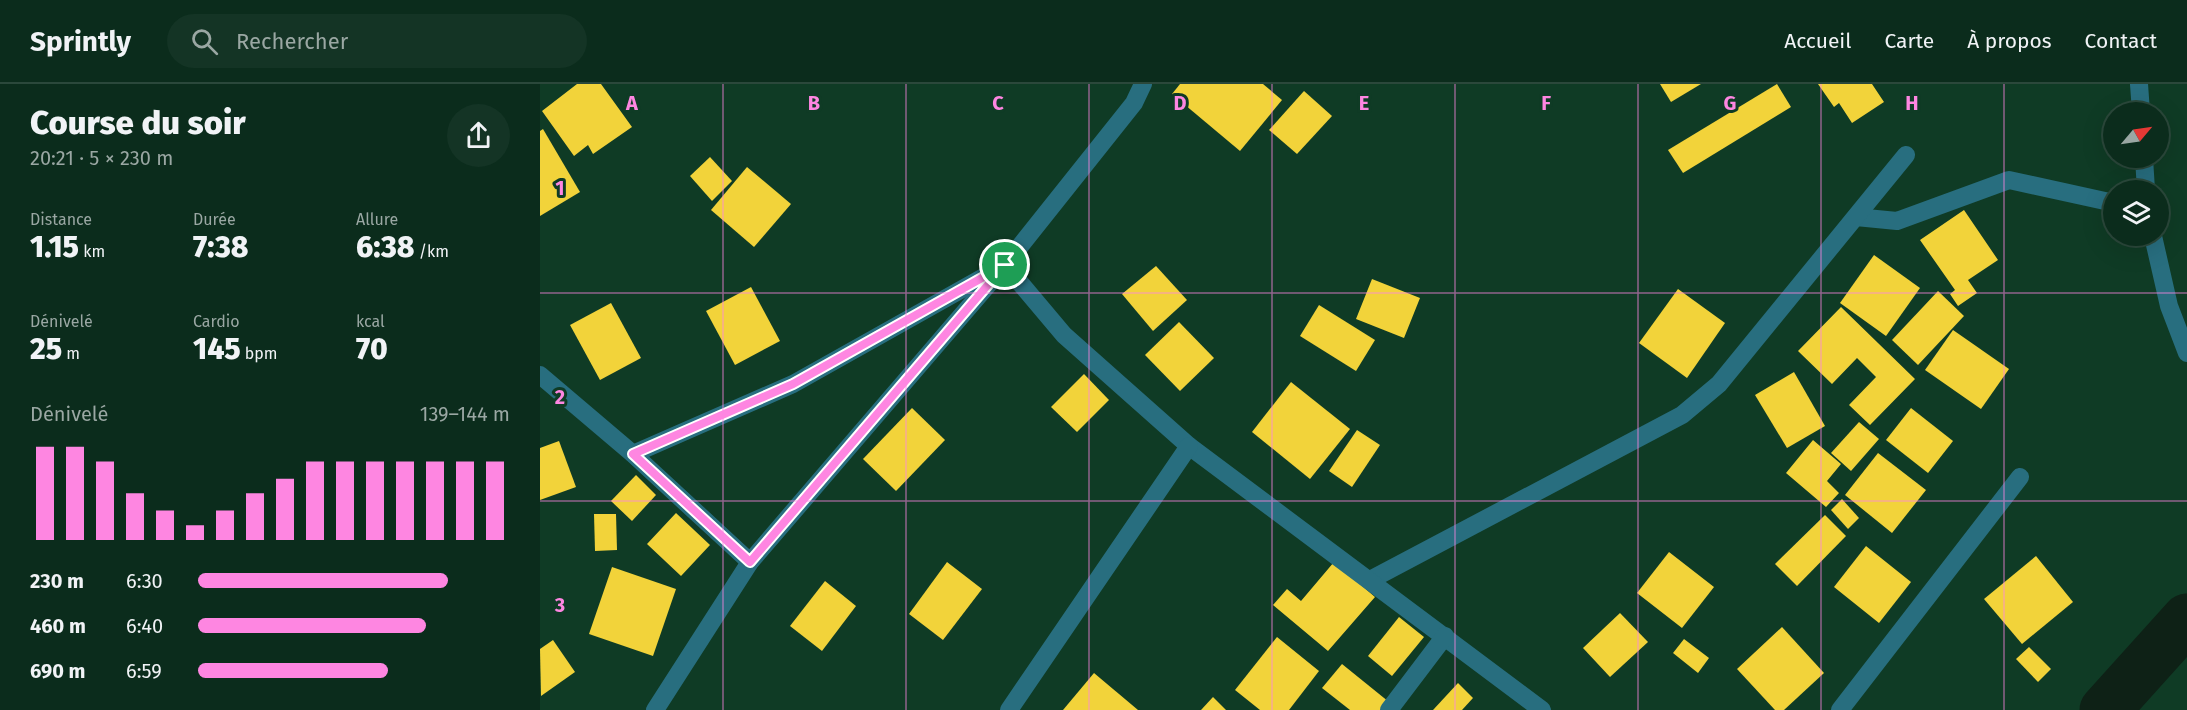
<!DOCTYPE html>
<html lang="fr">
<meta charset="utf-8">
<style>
body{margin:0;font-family:"Fira Sans",sans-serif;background:#143425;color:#f1f3f6;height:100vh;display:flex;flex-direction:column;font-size:22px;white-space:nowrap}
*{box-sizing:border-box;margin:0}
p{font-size:20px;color:#9aa7a3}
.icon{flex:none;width:33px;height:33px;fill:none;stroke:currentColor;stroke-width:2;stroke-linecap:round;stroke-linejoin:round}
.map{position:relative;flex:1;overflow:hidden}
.side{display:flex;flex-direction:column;background:#0b2c1c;width:540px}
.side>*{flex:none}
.needle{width:39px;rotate:61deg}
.controls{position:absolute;left:1563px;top:18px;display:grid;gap:12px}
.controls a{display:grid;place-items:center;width:66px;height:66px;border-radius:50%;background:#0b2c1c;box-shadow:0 6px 24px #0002,0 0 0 2px #2b483b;font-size:30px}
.pin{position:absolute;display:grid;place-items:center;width:51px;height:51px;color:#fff;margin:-26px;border:3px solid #fff;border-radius:50%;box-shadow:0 2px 6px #0007}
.round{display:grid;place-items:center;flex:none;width:63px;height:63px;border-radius:32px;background:#143425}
.summary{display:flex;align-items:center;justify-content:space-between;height:102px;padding:0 30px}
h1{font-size:33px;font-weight:800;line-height:45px}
.metrics{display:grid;grid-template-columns:repeat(3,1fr);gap:9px;height:102px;padding:6px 30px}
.metrics div{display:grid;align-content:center}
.metrics b{font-size:30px;font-weight:800}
.metrics small{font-size:16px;font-weight:400}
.metrics p{font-size:16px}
.chart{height:168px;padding:12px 30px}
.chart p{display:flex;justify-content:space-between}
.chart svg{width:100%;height:108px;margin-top:6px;stroke:#fe86e1;stroke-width:6}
ul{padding:0 30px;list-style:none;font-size:20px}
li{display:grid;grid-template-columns:96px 72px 1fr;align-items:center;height:45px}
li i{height:15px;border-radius:8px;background:#fe86e1}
header{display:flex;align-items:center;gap:36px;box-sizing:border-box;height:84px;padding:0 30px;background:#0b2c1c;border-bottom:2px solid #2b483b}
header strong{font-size:28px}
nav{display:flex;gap:33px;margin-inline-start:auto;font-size:21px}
.search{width:420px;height:54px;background:#143425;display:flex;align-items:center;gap:15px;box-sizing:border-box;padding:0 21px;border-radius:33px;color:#9aa7a3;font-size:22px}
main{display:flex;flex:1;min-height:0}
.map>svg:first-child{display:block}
</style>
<header>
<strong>Sprintly</strong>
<div class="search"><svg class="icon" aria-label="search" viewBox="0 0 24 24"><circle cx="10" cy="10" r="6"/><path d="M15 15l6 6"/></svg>Rechercher</div>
<nav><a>Accueil</a><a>Carte</a><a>À propos</a><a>Contact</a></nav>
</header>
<main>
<section class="side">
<div class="summary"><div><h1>Course du soir</h1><p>20:21 · 5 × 230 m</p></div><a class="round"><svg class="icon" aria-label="share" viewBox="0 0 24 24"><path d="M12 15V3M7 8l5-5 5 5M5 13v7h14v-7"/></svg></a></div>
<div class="metrics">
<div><p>Distance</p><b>1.15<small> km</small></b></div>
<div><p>Durée</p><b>7:38</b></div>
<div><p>Allure</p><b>6:38<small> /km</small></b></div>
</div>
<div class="metrics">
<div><p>Dénivelé</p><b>25<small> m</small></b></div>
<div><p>Cardio</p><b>145<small> bpm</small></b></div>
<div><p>kcal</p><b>70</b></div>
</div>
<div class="chart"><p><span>Dénivelé</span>139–144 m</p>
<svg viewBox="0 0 160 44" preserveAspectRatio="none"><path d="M5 44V6M15 44V6M25 44V12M35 44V25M45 44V32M55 44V38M65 44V32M75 44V25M85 44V19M95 44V12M105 44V12M115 44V12M125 44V12M135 44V12M145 44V12M155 44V12"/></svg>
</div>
<ul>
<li><b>230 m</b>6:30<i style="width:80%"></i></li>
<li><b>460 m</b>6:40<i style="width:73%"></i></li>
<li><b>690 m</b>6:59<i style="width:61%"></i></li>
</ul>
</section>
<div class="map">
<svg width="1647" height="626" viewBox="0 0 1647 626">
<rect width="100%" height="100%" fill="#0f3b25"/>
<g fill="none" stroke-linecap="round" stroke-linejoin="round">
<polyline stroke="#0e2116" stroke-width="51" points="1565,626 1647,535"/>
</g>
<g fill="#f2d33a">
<polygon points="37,0 61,0 92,43 53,70 48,61 34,72 2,27"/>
<polygon points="640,0 723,0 742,16 700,67 632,10"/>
<polygon points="1120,0 1161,0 1131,18"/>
<polygon points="1237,0 1251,23 1143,89 1128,66"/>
<polygon points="1278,0 1332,0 1344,18 1312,39 1299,19 1294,23"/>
<polygon points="764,7 792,32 757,70 729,46"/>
<polygon points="3,45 40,108 0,132 0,47"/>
<polygon points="170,73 192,97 172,117 150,92"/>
<polygon points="207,83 251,120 214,163 171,126"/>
<polygon points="1424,126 1458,176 1428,196 1437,209 1418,222 1410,210 1415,206 1380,156"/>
<polygon points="1334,171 1380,204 1346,252 1300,219"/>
<polygon points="616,182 647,216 613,247 582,210"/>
<polygon points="832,195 880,214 864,254 816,235"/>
<polygon points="211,203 240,257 195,281 166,227"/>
<polygon points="1138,205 1185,239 1147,294 1099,259"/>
<polygon points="1398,207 1424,232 1378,281 1352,256"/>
<polygon points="71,219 101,274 60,296 30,241"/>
<polygon points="779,221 835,256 816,287 760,252"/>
<polygon points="1301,223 1375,295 1330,341 1309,321 1336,293 1317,274 1292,300 1258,267"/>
<polygon points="639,238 674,274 640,307 605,271"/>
<polygon points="1413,246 1469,285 1441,325 1385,286"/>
<polygon points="1254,288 1285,342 1247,364 1215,311"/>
<polygon points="544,290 569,316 537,348 511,323"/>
<polygon points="751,298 810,345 770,395 712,348"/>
<polygon points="372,324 405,356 356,407 323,375"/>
<polygon points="1371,324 1413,357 1388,389 1346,356"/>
<polygon points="1319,338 1339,355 1311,387 1291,369"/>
<polygon points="817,346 840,361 812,403 789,387"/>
<polygon points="1273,356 1301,380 1287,397 1299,409 1286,423 1246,389"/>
<polygon points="19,357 36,403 0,416 0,364"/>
<polygon points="1338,369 1386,406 1352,449 1305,411"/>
<polygon points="96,391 116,411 92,437 71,417"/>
<polygon points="1302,415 1319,434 1308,445 1291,426"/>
<polygon points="136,429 170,461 141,492 107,460"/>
<polygon points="54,430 76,430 77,466 55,467"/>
<polygon points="1285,431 1306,452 1257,502 1235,480"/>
<polygon points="1326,462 1371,498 1339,539 1294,503"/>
<polygon points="1129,468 1174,503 1142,544 1097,509"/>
<polygon points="1496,472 1533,518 1482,560 1444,515"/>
<polygon points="407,478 442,505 403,556 369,530"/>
<polygon points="794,478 835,513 788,567 733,521 747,505 761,517"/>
<polygon points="72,483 136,505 113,572 49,550"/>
<polygon points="285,497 316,522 282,567 250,542"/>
<polygon points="1080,529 1108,558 1070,593 1043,564"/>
<polygon points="859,533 884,553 852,592 828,572"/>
<polygon points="1242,543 1284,589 1244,626 1235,626 1197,585"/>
<polygon points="737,553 779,587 749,626 720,626 695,606"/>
<polygon points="1144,555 1169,574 1158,589 1133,569"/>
<polygon points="13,556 35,588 1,612 0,565"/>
<polygon points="1489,563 1511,585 1498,598 1476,575"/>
<polygon points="802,580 849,618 843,626 810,626 782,604"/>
<polygon points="554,589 598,626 523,626"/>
<polygon points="918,599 933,614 922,626 893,626"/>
<polygon points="673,613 686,626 661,626"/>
</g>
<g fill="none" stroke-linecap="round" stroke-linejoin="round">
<g stroke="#286e7f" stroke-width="18">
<polyline points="1599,0 1601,28"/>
<polyline points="1604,74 1606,106"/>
<polyline points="1316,133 1357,137 1469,96 1574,119"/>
<polyline points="1613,152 1629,222 1647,269"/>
<polyline points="0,291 93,370 210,478"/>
<polyline points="93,370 253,300 465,181 594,19 603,0"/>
<polyline points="830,496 1142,331 1179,300 1366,71"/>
<polyline points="115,626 210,478 465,181 524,251 649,362 1002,626"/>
<polyline points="469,626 649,362"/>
<polyline points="849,626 905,552"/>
<polyline points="1300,626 1480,393"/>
</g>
</g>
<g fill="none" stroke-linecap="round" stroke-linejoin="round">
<g stroke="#fff" stroke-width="12">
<polygon id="route" points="465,181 210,478 93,370 253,300"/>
</g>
<use href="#route" stroke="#fe86e1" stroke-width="8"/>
</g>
<path fill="none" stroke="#fe86e1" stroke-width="1.5" stroke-opacity="0.55" d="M 183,0 L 183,626M 366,0 L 366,626M 549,0 L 549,626M 732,0 L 732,626M 915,0 L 915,626M 1098,0 L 1098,626M 1281,0 L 1281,626M 1464,0 L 1464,626M 0,209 L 1647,209M 0,417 L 1647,417"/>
<g font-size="20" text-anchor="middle" font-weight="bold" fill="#fe86e1" stroke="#0f3b25" stroke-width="6" stroke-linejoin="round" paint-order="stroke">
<text x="92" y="26">A</text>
<text x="274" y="26">B</text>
<text x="458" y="26">C</text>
<text x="640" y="26">D</text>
<text x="824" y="26">E</text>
<text x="1006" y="26">F</text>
<text x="1190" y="26">G</text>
<text x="1372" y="26">H</text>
<text x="20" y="111">1</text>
<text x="20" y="320">2</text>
<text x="20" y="528">3</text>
</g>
</svg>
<div class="controls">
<a><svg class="needle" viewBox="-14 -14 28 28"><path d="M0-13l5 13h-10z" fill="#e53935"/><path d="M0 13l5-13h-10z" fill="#9aa7a3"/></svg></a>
<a><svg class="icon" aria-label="layers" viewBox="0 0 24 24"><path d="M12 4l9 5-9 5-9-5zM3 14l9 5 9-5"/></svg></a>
</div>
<div class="pin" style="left:465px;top:181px;background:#1e9e55"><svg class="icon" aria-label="arrive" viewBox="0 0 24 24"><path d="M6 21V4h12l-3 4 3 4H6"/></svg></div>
</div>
</main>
